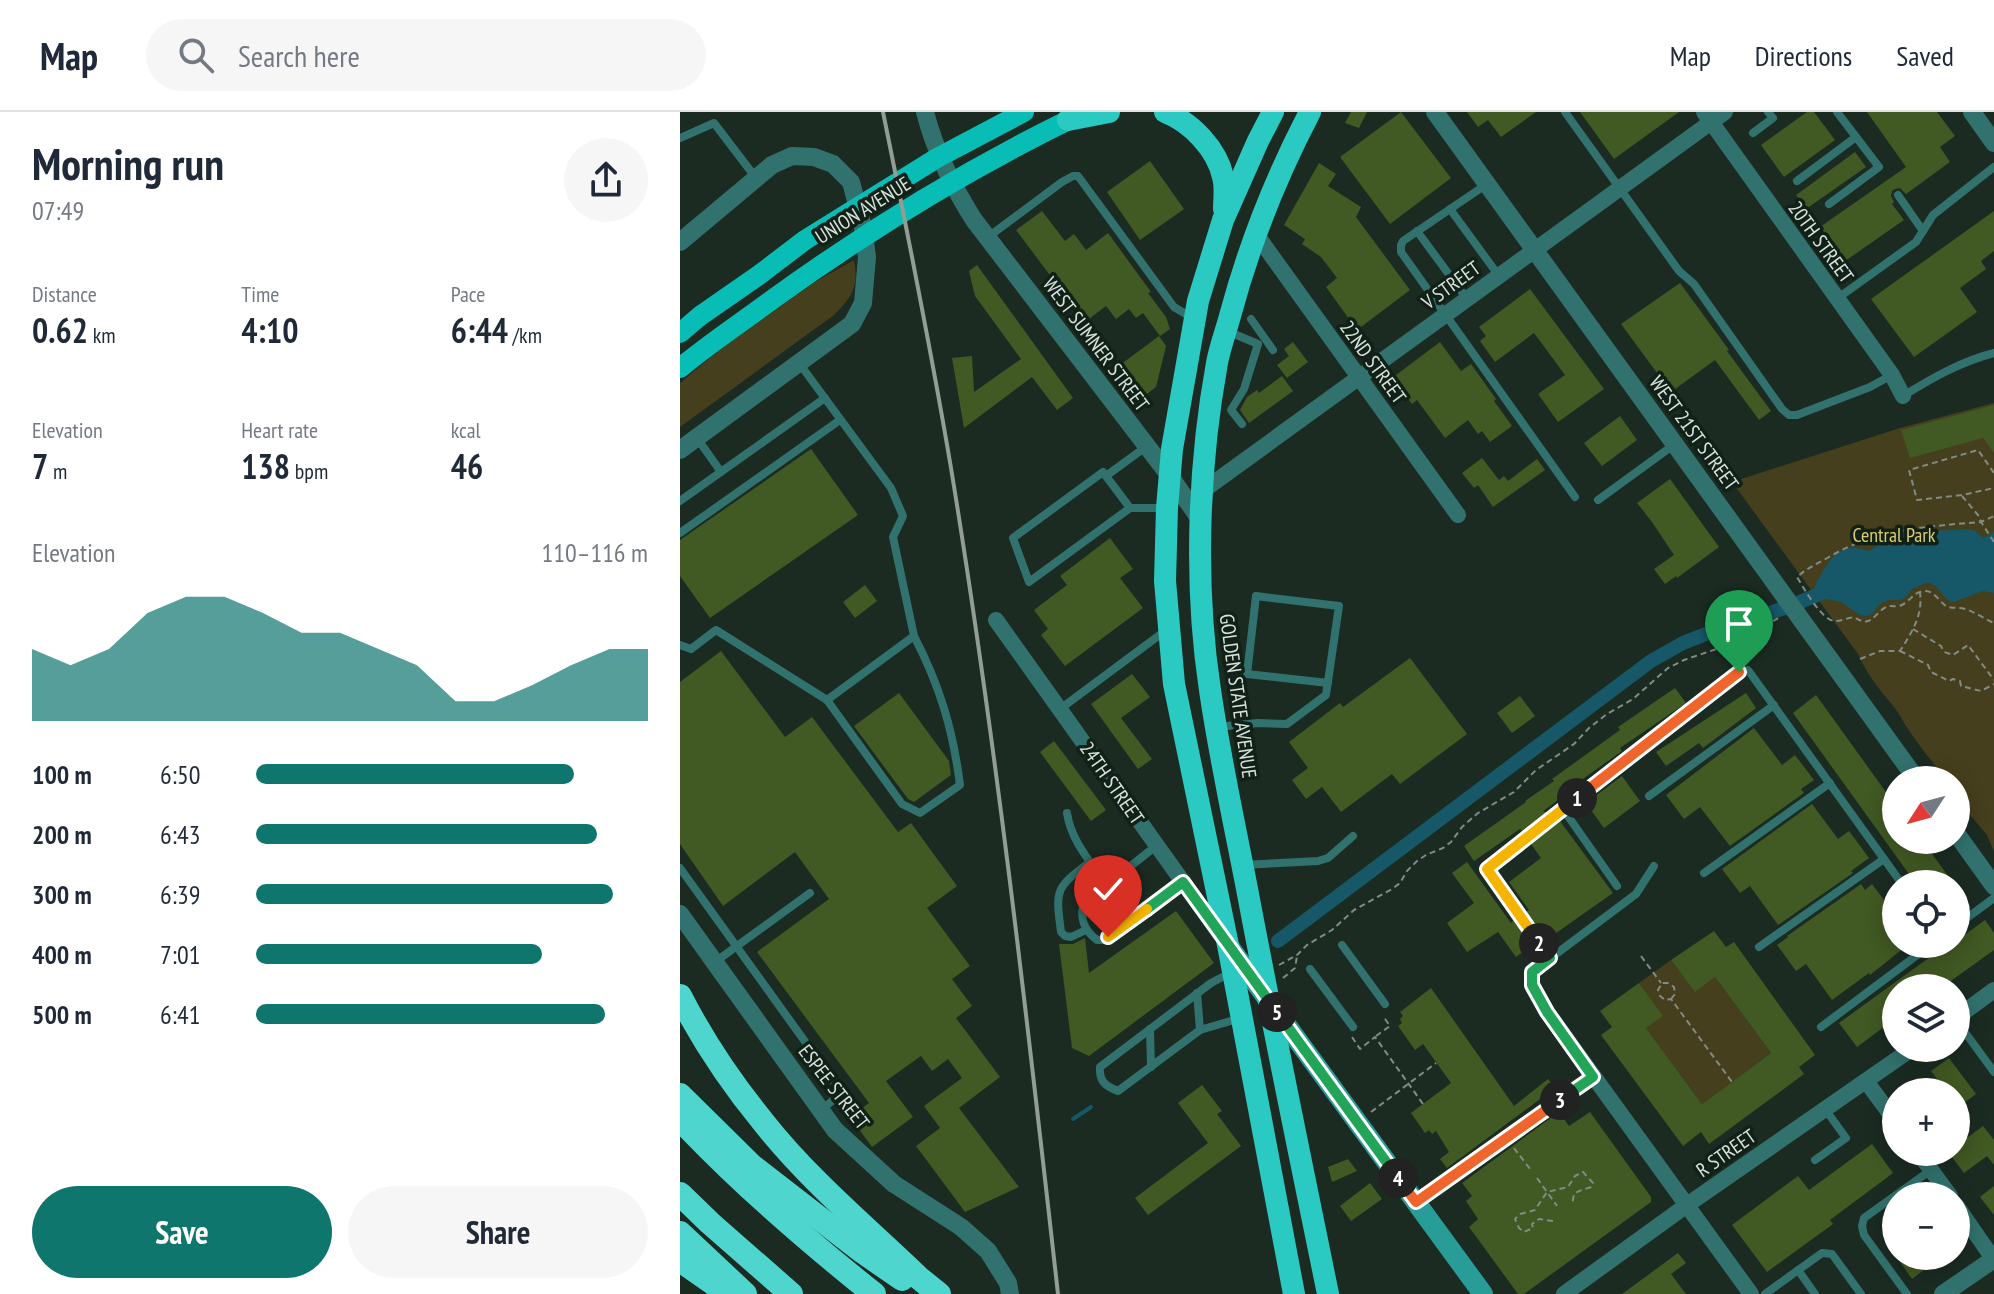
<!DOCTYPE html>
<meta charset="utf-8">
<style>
body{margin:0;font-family:"PT Sans Narrow",sans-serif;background:#f6f6f7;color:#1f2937;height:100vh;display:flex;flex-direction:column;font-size:30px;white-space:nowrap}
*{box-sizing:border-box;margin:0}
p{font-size:26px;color:#747a83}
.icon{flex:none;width:44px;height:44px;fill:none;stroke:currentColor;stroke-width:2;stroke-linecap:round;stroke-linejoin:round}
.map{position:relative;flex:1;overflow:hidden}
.side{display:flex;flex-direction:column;background:#fff;width:680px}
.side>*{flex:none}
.needle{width:52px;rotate:234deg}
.fabs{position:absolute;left:1202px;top:654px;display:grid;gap:16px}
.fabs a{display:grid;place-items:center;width:88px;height:88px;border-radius:50%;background:#fff;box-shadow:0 4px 20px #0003;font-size:40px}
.pin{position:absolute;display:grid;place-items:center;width:68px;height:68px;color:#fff;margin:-82px -34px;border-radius:50% 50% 50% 0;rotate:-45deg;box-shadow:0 0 8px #0007}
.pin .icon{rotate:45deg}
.km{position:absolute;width:40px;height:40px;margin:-20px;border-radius:50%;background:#222;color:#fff;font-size:22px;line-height:40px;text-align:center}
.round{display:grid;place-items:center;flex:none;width:84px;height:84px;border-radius:42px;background:#f6f6f7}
.overview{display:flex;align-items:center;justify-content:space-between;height:136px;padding:0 32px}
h1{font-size:44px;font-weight:700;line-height:60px}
.stats{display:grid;grid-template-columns:repeat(3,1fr);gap:12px;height:136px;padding:8px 32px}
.stats div{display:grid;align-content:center}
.stats b{font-size:34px;font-weight:700}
.stats small{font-size:22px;font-weight:400}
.stats p{font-size:22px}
.chart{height:224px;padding:16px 32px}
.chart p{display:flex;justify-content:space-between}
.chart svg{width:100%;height:144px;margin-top:8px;fill:#0f766e;opacity:.7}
.cta{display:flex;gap:16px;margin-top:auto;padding:16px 32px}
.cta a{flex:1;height:92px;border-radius:48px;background:#0f766e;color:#fff;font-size:32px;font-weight:700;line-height:92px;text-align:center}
.cta a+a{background:#f6f6f7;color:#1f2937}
ul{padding:0 32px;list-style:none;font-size:26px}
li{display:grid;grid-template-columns:128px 96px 1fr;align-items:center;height:60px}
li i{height:20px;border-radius:10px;background:#0f766e}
header{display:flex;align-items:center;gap:48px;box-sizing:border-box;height:112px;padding:0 40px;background:#fff;border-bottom:2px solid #e0e1e3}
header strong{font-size:38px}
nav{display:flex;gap:44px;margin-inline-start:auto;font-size:28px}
.search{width:560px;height:72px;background:#f6f6f7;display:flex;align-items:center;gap:20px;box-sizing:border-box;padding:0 28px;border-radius:44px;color:#747a83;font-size:30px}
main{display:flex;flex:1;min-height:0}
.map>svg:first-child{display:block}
</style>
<header>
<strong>Map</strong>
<div class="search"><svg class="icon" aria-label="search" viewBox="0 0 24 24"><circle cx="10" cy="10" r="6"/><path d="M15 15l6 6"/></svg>Search here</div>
<nav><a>Map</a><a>Directions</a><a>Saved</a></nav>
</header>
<main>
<section class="side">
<div class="overview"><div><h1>Morning run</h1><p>07:49</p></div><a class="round"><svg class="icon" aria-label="share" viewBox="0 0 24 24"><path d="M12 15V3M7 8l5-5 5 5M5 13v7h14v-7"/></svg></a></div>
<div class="stats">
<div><p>Distance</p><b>0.62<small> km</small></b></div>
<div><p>Time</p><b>4:10</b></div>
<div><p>Pace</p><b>6:44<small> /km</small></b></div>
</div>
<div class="stats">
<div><p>Elevation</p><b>7<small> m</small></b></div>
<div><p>Heart rate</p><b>138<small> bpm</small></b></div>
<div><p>kcal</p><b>46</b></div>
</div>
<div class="chart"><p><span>Elevation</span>110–116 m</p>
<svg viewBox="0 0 160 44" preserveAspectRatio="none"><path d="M0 44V22L10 27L20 22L30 11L40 6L50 6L60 11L70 17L80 17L90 22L100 27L110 38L120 38L130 33L140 27L150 22L160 22V44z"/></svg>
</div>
<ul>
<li><b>100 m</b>6:50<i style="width:81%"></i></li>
<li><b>200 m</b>6:43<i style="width:87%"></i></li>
<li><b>300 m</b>6:39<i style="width:91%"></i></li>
<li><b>400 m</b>7:01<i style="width:73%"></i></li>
<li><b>500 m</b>6:41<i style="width:89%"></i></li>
</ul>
<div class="cta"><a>Save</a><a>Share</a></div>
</section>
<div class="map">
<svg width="1314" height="1182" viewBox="0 0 1314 1182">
<rect width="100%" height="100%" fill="#1b2b22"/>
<g fill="#453f1d">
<path d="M 174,148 C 179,174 173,184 154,203 L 0,315 L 0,271 L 47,232 L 135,170 Z"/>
<path d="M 1314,291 L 1314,739 L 1307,723 L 1276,686 L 1276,668 L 1267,668 C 1253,651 1240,635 1228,617 C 1223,610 1220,602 1214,595 C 1198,575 1189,566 1178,542 L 1052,370 L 1220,316 Z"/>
<polygon points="991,848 1015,879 1035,865 1091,941 1022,992 966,916 982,904 959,871"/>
</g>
<path fill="#165768" d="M 1289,417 L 1295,419 L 1303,426 L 1314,420 L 1314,481 L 1303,479 L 1274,490 L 1269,489 L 1256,475 L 1251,471 L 1246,471 L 1232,477 L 1225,486 L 1220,488 L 1209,488 L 1201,491 L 1192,502 L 1187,504 L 1180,503 L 1161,490 L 1137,485 L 1133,479 C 1140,463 1151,439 1170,436 C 1176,435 1183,438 1189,439 L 1210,426 L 1253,419 Z"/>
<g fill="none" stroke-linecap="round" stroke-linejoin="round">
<polyline stroke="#165768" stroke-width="4" points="393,1007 411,995"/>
<polyline stroke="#165768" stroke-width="14" points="598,829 971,549 1003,531 1046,514 1108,495 1154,476"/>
</g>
<g fill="#415923">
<polygon points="671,0 687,0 679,16 665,11"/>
<polygon points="721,0 771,66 710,112 660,45"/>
<polygon points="787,0 856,0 821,25 808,8 798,15"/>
<polygon points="900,0 999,0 934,47"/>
<polygon points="1127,0 1134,0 1155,28 1104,65 1081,33"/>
<polygon points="1187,0 1257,0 1275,24 1260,35 1270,50 1226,82 1220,76 1215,77 1212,79 1211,84 1214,90 1212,92 1224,108 1165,149 1140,115 1226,55"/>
<polygon points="1175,40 1186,55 1126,97 1116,83"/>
<polygon points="470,49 504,97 460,128 427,80"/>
<polygon points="639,51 656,62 648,74 681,95 676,105 730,178 677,218 646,175 657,166 641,145 622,132 625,127 604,113"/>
<polygon points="362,99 385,129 394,122 406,138 428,121 471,180 468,181 486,205 490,217 480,224 463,201 456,206 449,197 436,207 426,194 405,210 336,118"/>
<polygon points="1314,99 1314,139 1301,149 1306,157 1280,176 1297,200 1234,245 1191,187"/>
<polygon points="297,153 393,286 377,298 352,265 284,316 272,246 292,244 294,280 341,247 295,184 289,159"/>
<polygon points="1000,171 1049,238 1047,239 1091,299 1079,308 1035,248 991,280 941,212"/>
<polygon points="850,177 924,277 878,310 858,282 885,263 854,221 815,250 800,229 806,224 799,215"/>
<polygon points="479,224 486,234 476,275 459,288 436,256"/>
<polygon points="613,230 628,250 607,266 597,253 609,244 604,237"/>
<polygon points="760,230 781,259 791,252 816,287 814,289 832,314 810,330 802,319 798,322 788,308 765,326 737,288 732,292 712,266"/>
<polygon points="602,264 613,279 569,311 560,298 567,285 577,278 579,281"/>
<polygon points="1314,293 1314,341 1303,326 1230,346 1221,318"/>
<polygon points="940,304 957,328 922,354 904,331"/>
<polygon points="131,337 178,403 30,506 0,464 0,428"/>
<polygon points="802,346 819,368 824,364 828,369 857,347 865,358 813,395 798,373 794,376 782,361"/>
<polygon points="990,367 1039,435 997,466 996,464 985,472 974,457 994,443 972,410 957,391"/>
<polygon points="430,426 453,457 440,466 463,496 385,554 361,523 368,517 354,498 387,473 380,464"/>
<polygon points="185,473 197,489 175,506 163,490"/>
<polygon points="41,539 105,625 132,605 218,720 231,711 277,774 247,796 290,854 272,867 292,894 276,906 320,965 279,996 339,1075 285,1100 236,1034 260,1016 244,994 282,966 268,947 252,959 241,944 206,969 233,1005 192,1035 170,1005 189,991 77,840 149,787 115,740 43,794 0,732 0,570"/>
<polygon points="730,546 787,622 720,672 712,662 661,700 642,675 626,687 612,668 628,656 609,630 660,591 663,595"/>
<polygon points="452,562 470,585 441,606 472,647 458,657 411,592"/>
<polygon points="995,576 1006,591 940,636 942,639 879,684 881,686 863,699 867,701 843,720 840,717 794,749 784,734 846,690 845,689 874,669 872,667 940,618 938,615"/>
<polygon points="219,581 269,649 271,663 234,690 228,687 174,614"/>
<polygon points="1066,581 1076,596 1023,636 1019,631 986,654 976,640"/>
<polygon points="1136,583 1216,694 1216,728 1242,728 1274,772 1236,772 1229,762 1113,601"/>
<polygon points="840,584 855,604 832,621 817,601"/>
<polygon points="1074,616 1102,653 1115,643 1134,668 1121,677 1124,681 1050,734 1020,695 1004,707 986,683"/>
<polygon points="374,629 426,698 411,709 360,640"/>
<polygon points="942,664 960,689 924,716 906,691"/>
<polygon points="1132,692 1158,727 1169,719 1189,746 1171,759 1173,761 1098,813 1070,774 1060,781 1042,757"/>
<polygon points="880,709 933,781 869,826 867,822 864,825 846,800 849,798 829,770 861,746 851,732"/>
<polygon points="787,750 831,811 834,808 852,833 836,845 818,820 787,840 767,811 794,791 772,761"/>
<polygon points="1181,772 1185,778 1192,772 1216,804 1216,832 1223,832 1225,835 1190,863 1189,861 1152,888 1126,852 1116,859 1097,833 1108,825 1107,824"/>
<polygon points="496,799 534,851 409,944 392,936 379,832 393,832 405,826 409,861"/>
<polygon points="1305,808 1314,821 1314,838 1261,876 1216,876 1216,906 1177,935 1159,911 1268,832 1276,832 1276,829"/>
<polygon points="1034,819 1046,835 1054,830 1135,943 1119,955 1124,962 1029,1032 1021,1020 1003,1034 921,923 932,915 920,899 959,871 983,904 966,916 1022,992 1091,941 1035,865 1015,880 991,848"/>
<polygon points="751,876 834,994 868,967 875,976 767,1056 760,1047 769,1040 756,1019 752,1022 749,1018 745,1021 731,1001 771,971 743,932 735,938 718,914 722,911 720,907 723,904 720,900"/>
<polygon points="1269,946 1296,982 1276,997 1276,980 1267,980 1251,959"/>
<polygon points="522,973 542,999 537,1002 561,1034 468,1103 455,1086 528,1031 498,991"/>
<polygon points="879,1000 889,1014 910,1000 971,1085 971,1090 844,1182 838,1182 789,1115 798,1107 786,1089 792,1084 782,1071"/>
<polygon points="1303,1014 1314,1028 1314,1053 1307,1044 1284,1061 1268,1040 1276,1040 1276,1034"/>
<polygon points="1192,1032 1213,1061 1150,1108 1153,1112 1087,1160 1052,1113 1118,1064 1129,1078"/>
<polygon points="668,1047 677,1059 652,1070 648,1055"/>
<polygon points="690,1071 702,1087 671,1109 660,1094"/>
<polygon points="1314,1074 1314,1103 1300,1085"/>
<polygon points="998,1141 1006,1151 991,1162 1006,1182 942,1182"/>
<polygon points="1216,1144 1262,1144 1232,1167"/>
</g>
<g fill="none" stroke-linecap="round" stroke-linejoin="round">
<g stroke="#808c85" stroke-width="2" stroke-dasharray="6 4" stroke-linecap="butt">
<polyline points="1314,361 1298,338 1229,358 1237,388 1282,383 1314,376"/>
<polyline points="1282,384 1298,403 1301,410 1314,404"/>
<path d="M 1314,430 L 1301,410 C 1249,414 1194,418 1149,445 C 1137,452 1127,456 1117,465 C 1123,475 1142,509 1155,509 C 1161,509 1168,506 1174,505 C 1192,517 1193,502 1206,495 C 1211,493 1213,495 1219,494 C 1228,492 1232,482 1240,480 C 1253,475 1258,489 1266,494 C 1272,497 1279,495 1285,497 C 1295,500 1305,507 1314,511"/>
<polyline points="1233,517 1261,534 1264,540 1273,543 1288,533 1314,568"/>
<polyline points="1220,539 1248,553 1251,560 1269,569 1273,567 1280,569 1281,574 1301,579 1314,572"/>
<path d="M 1180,547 L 1200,539 L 1220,539 C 1232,520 1243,503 1240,481"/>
<polyline points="961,844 981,871"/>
<polyline points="599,853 617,843 627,833 652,818 674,798 712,777 720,771 727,759 737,749 746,743 763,736 771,730 782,715 798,701 834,680 856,658 894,632 909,616 927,602 953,587 988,556 1004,548 1060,529 1100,505"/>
<polyline points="603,866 615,856 617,844"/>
<polyline points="991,887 995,882 994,875 988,871 982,871 978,878 980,884 985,888 991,887 1052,970"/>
<polyline points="696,924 710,914 703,904"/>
<polyline points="672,925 680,937 695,925 743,992"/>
<polyline points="691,1000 756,951"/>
<polyline points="834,1036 850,1057"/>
<polyline points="857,1066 877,1094"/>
<polyline points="873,1109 859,1107 852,1112 853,1116 844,1120 839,1116 835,1107 840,1102 855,1098 867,1080 888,1075 895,1064 903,1060 913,1071 911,1075 899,1079 894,1082 892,1093"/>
</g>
<g stroke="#32726e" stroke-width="8">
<polyline points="885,0 999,159 1014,172 1102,297 1109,303 1117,303 1190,275 1212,263"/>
<polyline points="1073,21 1093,6 1088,0"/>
<polyline points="0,26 34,11 76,66"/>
<polyline points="1117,69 1176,25"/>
<polyline points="807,72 723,129 721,133 721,140 895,385"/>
<polyline points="1218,83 1243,119"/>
<polyline points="1149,92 1199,55 1157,0"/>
<polyline points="770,97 819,164"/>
<polyline points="737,119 787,187"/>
<polyline points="308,125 382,70 393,64 398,64 494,195 514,207"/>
<polyline points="1158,186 1236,130 1253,103 1314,55"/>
<polyline points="571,207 593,238"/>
<polyline points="547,219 578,232 564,277 551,298 562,312"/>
<path d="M 1223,284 C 1252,266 1282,249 1314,241"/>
<polyline points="17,326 41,360"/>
<polygon points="423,360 450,396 349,470 333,426"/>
<polyline points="426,364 467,334"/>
<polyline points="918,388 995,332"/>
<polyline points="0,389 145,286"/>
<polyline points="450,396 485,396"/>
<polyline points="0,421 160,308"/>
<polyline points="0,533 11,537 36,518 147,588 234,524 213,425 223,404 211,376 119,251"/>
<path d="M 147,588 L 222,692 L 240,701 L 280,673 C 273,618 260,574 234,524"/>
<polyline points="380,597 485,519"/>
<polyline points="537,615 578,611 607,612 646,583 659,494 576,484 567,562 648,571"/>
<polyline points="969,684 1094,593"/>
<polyline points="883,697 937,774"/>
<path d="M 387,701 C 391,729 411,750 426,773"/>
<path d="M 476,734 L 404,791 C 399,806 405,819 417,828 L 424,828 L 503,770"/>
<polyline points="563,753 638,749 648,746 673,724"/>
<polyline points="0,756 157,974 157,985 141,998"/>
<polyline points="1024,761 1150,671"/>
<polyline points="1276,814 1314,786"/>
<path d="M 406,818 L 391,825 L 385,824 L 381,820 C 375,776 376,776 410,750"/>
<polyline points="662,833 705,892"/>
<polyline points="1079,835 1204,747"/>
<polyline points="870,846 807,757 1059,560 1068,558 1222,772"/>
<polyline points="35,850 130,781"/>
<polyline points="630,857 673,915"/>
<path d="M 552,860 L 531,871 L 420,955 C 419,969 425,974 438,979 L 520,918 L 561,906"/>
<polyline points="852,860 956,782 974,754"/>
<polyline points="517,881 520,918"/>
<polyline points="1276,908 1314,960"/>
<polyline points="1141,915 1252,832"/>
<polyline points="470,917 471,955"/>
<polyline points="1135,1048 1166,1026 1145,997"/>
<polyline points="737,1089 913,965"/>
<polyline points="1118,1158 1135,1182"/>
<polyline points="1085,1182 1142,1141 1152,1142 1181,1182"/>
<polyline points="1227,1182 1184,1123 1182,1114 1184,1106 1251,1058"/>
</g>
<g stroke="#32726e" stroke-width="16">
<polyline points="1024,0 1212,263 1223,284"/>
<polyline points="576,122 778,403"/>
<polyline points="521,380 1045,0"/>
<polyline points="316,508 545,829"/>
<polyline points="852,860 852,873 867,900 1071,1182"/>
<polyline points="1276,906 1314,878"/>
<polyline points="1186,969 1216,1010"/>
<polyline points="1238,1040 1270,1084"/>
<polyline points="1276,1093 1314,1148"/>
<polyline points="884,1182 1007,1093 1233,936"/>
</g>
<g stroke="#32726e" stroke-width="18">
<path d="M 245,0 C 255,39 273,75 294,108 L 489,363 L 522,410"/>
<polyline points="755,0 1237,668"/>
<polyline points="1292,0 1314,31"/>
<polyline points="0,130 92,53 112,44 134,45 153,52 171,70 183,115 187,145 183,191 172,212 0,338"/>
<polyline points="1276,721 1314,774"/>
<polyline points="0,802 155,1018 214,1072 281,1115 308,1139 328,1171 330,1182"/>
<polyline points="1263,1182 1314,1147"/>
</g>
<polyline stroke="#289c96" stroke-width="20" points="548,833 803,1182"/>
<g stroke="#07bdb5" stroke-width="20">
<polyline points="0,221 20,204 79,163 125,128 257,46 344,0"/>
<path d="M 0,256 C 30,231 62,210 93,187 C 190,117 293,54 401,2"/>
</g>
<g stroke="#2ac9c2" stroke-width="22">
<path d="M 485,0 C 511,10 537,37 543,65 C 546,75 544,86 544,97"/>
<polyline points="593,0 578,29 543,108 518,189 492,337 487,396 485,469 494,572 548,833 614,1182"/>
<path d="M 630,0 C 596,65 569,133 550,204 C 546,219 540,235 537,251 C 518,355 514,474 530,578 C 540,647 555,714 568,782 C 593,915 621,1049 648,1182"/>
<polyline points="388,8 429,0"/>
</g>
<g stroke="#4ed5ce" stroke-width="24">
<path d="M 0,884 C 23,929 52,972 84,1011 C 129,1068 187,1116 239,1166 L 259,1182"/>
<polyline points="0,983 72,1054 183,1140 222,1167"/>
<path d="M 0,1007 C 61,1072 125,1127 194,1182"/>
<polyline points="0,1082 30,1111 111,1182"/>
<polyline points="0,1121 65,1182"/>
<polyline points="0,1148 40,1176"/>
</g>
<path stroke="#919d96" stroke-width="4" d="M 203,0 C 227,118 251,237 271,356 C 316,630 347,906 378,1182"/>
</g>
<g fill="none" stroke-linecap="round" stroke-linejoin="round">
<g stroke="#fff" stroke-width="16">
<polyline id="split-1" points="897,686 1059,560"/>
</g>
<g stroke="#fff" stroke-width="16">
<polyline id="split-2" points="859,831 807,757 897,686"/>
</g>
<g stroke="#fff" stroke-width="16">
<polyline id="split-3" points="859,831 870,846 852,860 852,873 867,900 913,965 880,988"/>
</g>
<g stroke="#fff" stroke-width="16">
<polyline id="split-4" points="718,1066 736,1090 880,988"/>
</g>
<g stroke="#fff" stroke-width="16">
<polyline id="split-5" points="597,900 718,1066"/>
</g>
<g stroke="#fff" stroke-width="16">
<polyline id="split-6" points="467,797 503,770 597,900"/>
</g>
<g stroke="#fff" stroke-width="16">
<polyline id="split-7" points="428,825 467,797"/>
</g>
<use href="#split-1" stroke="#f0652b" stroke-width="10"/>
<use href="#split-2" stroke="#f5b400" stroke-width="10"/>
<use href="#split-3" stroke="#22a559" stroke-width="10"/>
<use href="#split-4" stroke="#f0652b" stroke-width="10"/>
<use href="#split-5" stroke="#22a559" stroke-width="10"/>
<use href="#split-6" stroke="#22a559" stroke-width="10"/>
<use href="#split-7" stroke="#f5b400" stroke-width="10"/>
</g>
<g text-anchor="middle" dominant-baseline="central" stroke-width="7" stroke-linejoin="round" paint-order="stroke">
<g font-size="20" fill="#d9e3dd" stroke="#112118">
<text transform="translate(183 98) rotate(-32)">UNION AVENUE</text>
<text transform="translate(1141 130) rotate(54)">20TH STREET</text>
<text transform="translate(771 173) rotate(-36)">V STREET</text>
<text transform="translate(416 232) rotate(53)">WEST SUMNER STREET</text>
<text transform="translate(693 250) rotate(54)">22ND STREET</text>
<text transform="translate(1014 321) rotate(54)">WEST 21ST STREET</text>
<text transform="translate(558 584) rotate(82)">GOLDEN STATE AVENUE</text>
<text transform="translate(432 671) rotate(55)">24TH STREET</text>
<text transform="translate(154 975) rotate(52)">ESPEE STREET</text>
<text transform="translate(1046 1041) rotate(-35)">R STREET</text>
</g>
<g font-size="20" fill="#dccb6f" stroke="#112118">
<text x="1214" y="423">Central Park</text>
</g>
</g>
</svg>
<div class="fabs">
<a><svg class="needle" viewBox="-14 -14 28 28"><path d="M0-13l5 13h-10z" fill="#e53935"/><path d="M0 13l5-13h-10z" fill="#747a83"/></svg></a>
<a><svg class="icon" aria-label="locate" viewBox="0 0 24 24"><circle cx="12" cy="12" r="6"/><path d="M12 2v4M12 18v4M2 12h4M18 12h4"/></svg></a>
<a><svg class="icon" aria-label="layers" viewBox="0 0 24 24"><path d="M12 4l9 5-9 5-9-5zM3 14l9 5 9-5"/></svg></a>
<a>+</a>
<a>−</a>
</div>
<div class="pin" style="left:1059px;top:560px;background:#1e9e55"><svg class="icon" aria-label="arrive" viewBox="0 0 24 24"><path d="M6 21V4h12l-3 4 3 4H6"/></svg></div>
<div class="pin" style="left:428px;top:825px;background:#d93025"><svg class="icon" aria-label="check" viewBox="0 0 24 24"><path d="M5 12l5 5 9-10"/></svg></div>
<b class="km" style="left:897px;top:686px">1</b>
<b class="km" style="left:859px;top:831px">2</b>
<b class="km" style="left:880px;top:988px">3</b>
<b class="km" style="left:718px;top:1066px">4</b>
<b class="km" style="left:597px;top:900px">5</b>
</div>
</main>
